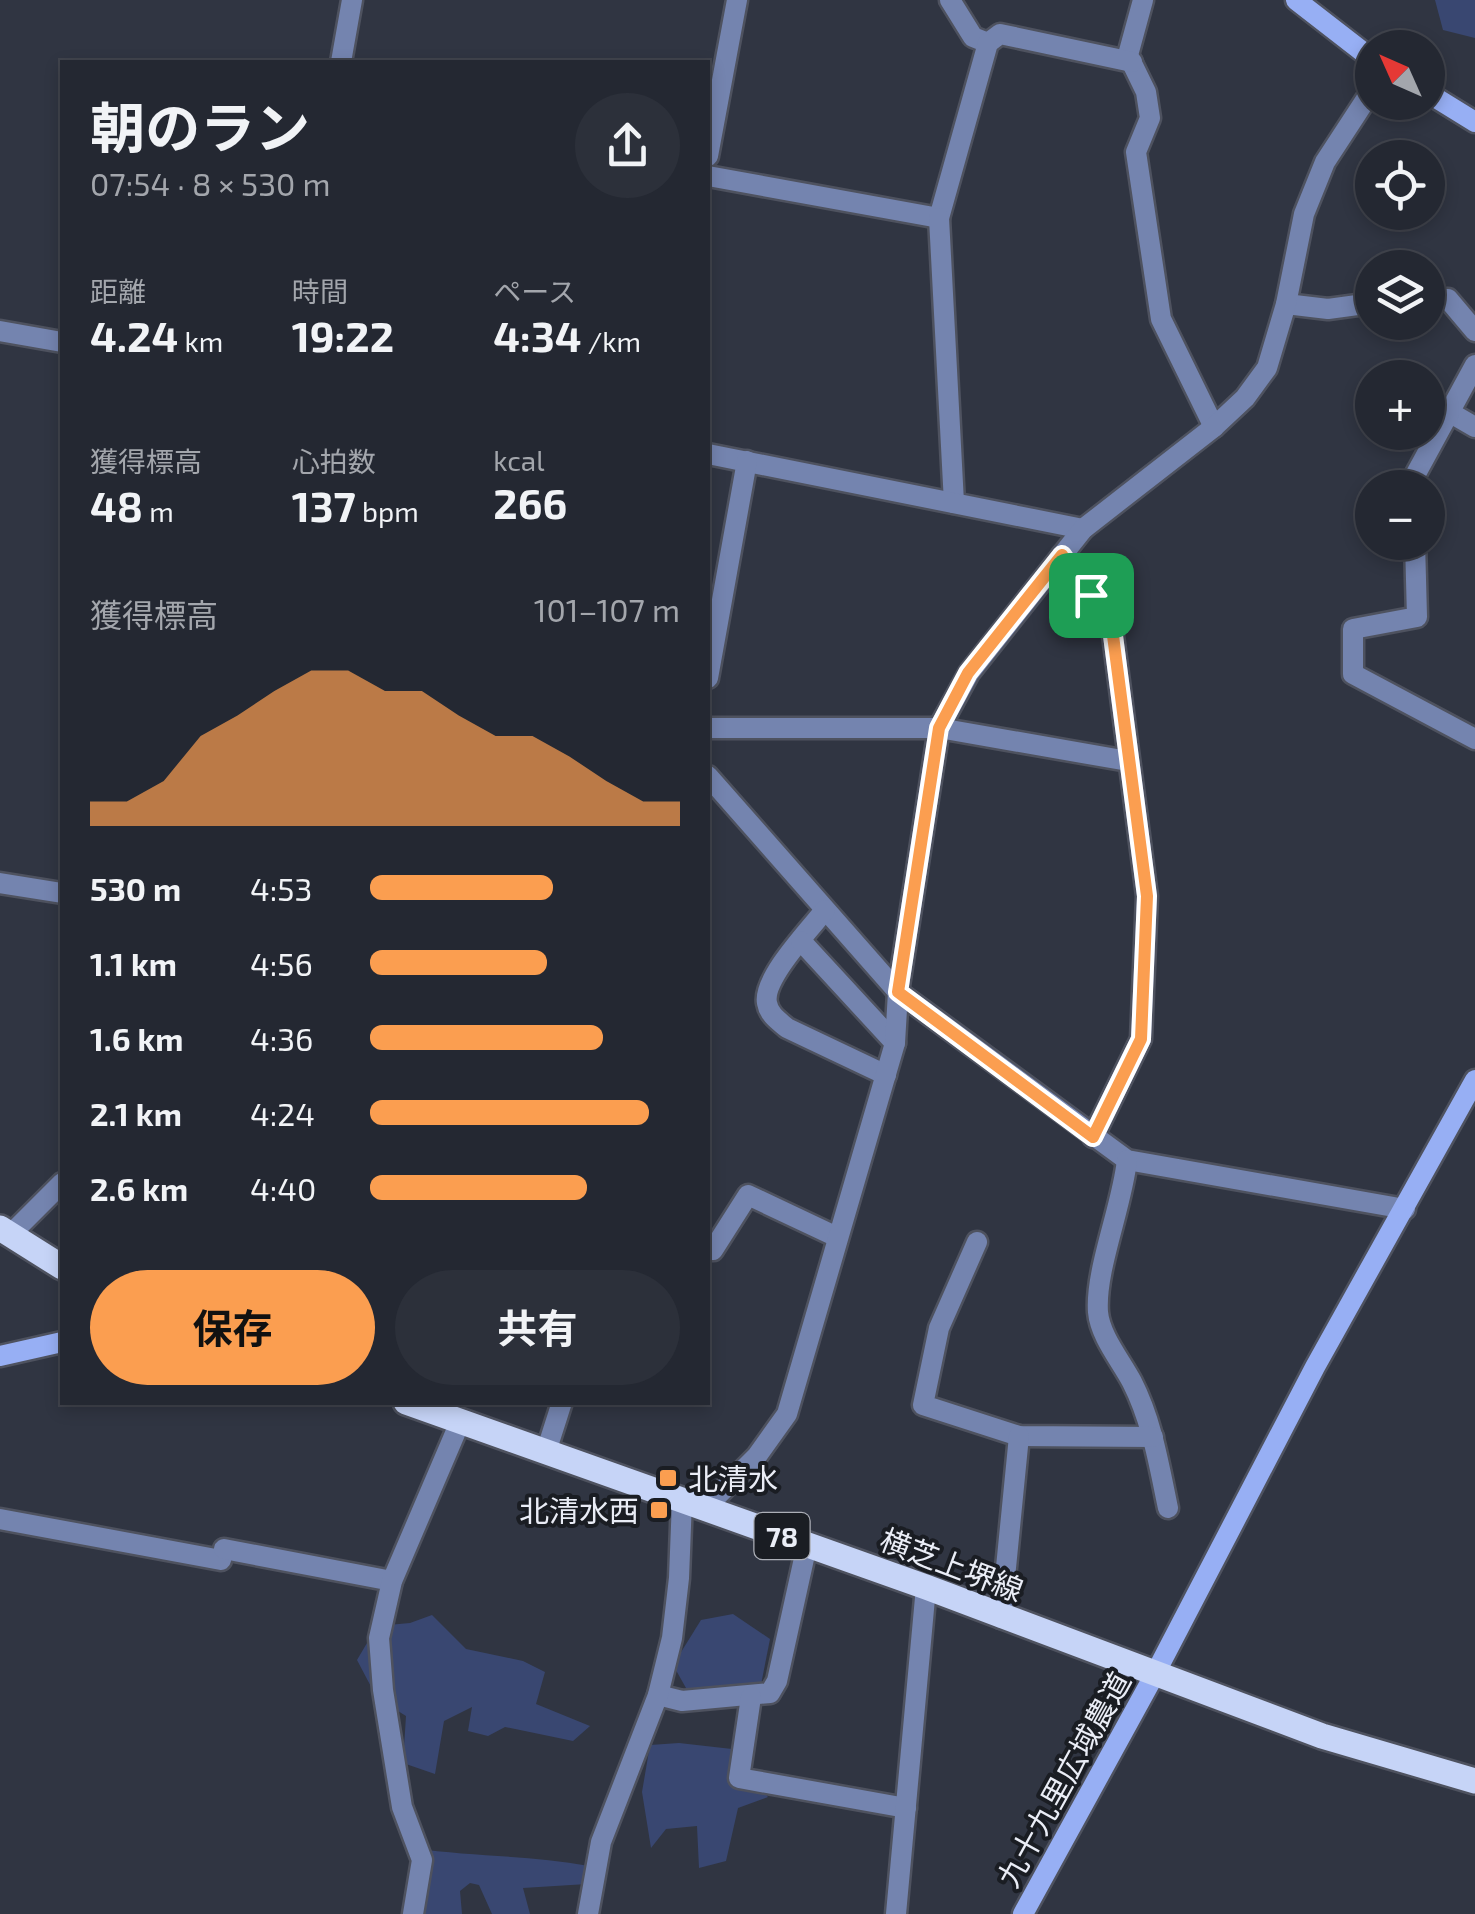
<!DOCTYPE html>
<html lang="ja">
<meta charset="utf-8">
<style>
body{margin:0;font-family:"Exo 2","Noto Sans JP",sans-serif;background:#2c303a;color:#f1f3f6;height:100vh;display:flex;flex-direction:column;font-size:38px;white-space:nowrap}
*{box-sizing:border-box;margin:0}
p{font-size:32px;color:#a3a6ac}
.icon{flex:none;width:55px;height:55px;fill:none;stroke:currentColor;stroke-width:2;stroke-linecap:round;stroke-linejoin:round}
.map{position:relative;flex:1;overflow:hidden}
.drawer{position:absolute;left:60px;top:60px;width:650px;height:1345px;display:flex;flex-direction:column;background:#242832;border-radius:0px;box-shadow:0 5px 15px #0003,0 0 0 2px #41444d}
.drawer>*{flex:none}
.needle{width:65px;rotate:315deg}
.buttons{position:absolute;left:1355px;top:30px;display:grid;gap:20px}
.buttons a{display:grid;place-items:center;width:90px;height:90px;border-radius:50%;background:#242832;box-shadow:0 5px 15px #0003,0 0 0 2px #41444d;font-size:50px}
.pin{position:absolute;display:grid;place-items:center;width:85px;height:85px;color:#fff;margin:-42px;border-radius:20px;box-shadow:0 5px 15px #0006}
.round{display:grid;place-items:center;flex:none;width:105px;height:105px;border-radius:52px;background:#2c303a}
.summary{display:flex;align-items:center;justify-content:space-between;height:170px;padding:0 30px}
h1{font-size:55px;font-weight:700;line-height:75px}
.metrics{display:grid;grid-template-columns:repeat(3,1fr);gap:15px;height:170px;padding:10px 30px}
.metrics div{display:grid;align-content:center}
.metrics b{font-size:42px;font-weight:700}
.metrics small{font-size:28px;font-weight:400}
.metrics p{font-size:28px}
.chart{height:280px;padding:20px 30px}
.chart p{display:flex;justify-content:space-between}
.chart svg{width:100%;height:180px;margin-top:10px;fill:#fb9e50;opacity:.7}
.button{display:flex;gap:20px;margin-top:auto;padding:20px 30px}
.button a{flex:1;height:115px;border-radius:60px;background:#fb9e50;color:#111;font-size:40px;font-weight:700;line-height:115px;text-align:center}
.button a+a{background:#2c303a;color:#f1f3f6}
ul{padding:0 30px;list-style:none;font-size:32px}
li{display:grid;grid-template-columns:160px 120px 1fr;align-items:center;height:75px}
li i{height:25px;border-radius:12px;background:#fb9e50}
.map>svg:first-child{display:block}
</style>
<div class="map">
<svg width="1475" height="1914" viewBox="0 0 1475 1914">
<rect width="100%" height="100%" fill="#303542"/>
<g fill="#394771">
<polygon points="1435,0 1475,0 1475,38 1443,30"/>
<polygon points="733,1614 770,1639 757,1705 690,1695 673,1665 701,1620"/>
<polygon points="432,1615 466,1649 523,1661 545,1672 536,1704 590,1726 573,1741 505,1727 488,1736 468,1731 472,1707 444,1721 435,1774 403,1763 406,1716 377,1698 357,1660 377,1626 410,1623"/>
<polygon points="679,1743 732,1749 729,1783 756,1783 768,1797 738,1808 726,1861 699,1868 697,1826 666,1829 651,1848 642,1792 650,1745"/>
<path d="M 413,1848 C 472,1857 531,1855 589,1866 L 587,1884 L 523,1888 L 530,1914 L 492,1914 L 479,1885 L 470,1883 L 460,1891 L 462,1914 L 405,1914 Z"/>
</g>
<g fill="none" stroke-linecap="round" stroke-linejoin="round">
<g stroke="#4e525f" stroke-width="25">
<g id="street">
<polyline points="950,0 973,37 988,43"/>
<polyline points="1143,0 1128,55 1146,92 1150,118 1136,152 1161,319 1214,427"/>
<polyline points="341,62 352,0"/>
<polyline points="708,156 737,0"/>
<polyline points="708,176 939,218 988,43 1000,34 1132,62"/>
<polyline points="939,218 954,503"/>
<polyline points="1428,300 1448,299 1475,331"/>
<polyline points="1286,304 1328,309 1372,303"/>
<polyline points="0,331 62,342"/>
<polyline points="1449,412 1475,427"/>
<polyline points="708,454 1083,529"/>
<polyline points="1413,488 1412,481 1475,365"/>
<polyline points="1415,542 1417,617 1353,629 1353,674 1475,739"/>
<polyline points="1062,555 1112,628 1147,896 1141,1039 1093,1137"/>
<polyline points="708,678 747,461"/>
<polyline points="708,728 939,728 1128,761"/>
<polyline points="708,776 898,992 1127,1160 1405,1209"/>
<polyline points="0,883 62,893"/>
<path d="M 825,910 C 810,929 762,979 767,1003 C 769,1015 779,1021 787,1028 L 886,1075"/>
<polyline points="801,941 895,1043"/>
<path d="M 1127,1160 C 1122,1207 1095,1270 1098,1312 C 1100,1336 1121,1361 1132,1382 C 1152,1421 1159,1465 1168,1508"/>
<polyline points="9,1236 62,1183"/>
<polyline points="977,1242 939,1328 923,1405 1019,1436 1153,1437"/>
<polyline points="708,1249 713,1250 748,1195 837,1237"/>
<polyline points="546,1452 562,1402"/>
<polyline points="705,1508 757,1456 787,1414 895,1043 898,992 939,728 969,673 1083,529 1214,427 1245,398 1267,368 1286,304 1304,214 1325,162 1372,90"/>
<polyline points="0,1519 221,1560"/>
<polyline points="224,1549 392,1581"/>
<polyline points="1001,1618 1019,1436"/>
<polyline points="658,1695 682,1701 770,1693 777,1681 807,1545"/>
<polyline points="751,1697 739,1778 906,1808"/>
<polyline points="413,1914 422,1860 402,1807 383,1690 379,1638 392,1581 460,1422"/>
<polyline points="588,1914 601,1842 658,1695 672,1638 679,1578 682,1500"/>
<polyline points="896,1914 926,1587"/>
</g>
</g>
<g stroke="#4e525f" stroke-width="25">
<g id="secondary">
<polyline points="1296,0 1372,59"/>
<polyline points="1428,93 1475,122"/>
<polyline points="0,1356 62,1342"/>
<polyline points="1023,1914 1156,1672 1315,1367 1475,1080"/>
</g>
</g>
<g stroke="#4e525f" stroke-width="30">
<g id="primary">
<polyline points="0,1228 62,1267"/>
<polyline points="406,1402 926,1587 1322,1736 1475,1781"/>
</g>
</g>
<use href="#street" stroke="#7484af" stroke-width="20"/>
<use href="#secondary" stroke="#97aff4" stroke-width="20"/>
<use href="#primary" stroke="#c6d4f7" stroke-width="25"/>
</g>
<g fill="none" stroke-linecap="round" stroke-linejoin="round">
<g stroke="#fff" stroke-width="20">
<polygon id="route" points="1062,555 1112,628 1147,896 1141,1039 1093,1137 898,992 939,728 968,673"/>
</g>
<use href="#route" stroke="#fb9e50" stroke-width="12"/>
</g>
<g fill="#fb9e50" stroke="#1a1d23" stroke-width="4">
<rect x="658" y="1468" width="20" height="20" rx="5"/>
<rect x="649" y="1500" width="20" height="20" rx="5"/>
</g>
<g text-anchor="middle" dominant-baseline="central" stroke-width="8" stroke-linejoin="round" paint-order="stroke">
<rect fill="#1a1d23" stroke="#acafb7" stroke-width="2.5" x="754.5" y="1513" width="55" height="46" rx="8"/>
<g font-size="28" font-weight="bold" fill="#eaedf6">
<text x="782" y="1536">78</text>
</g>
<g font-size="30" fill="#eaedf6" stroke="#1a1d23" text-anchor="start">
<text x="688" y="1478">北清水</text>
<text x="639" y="1510" text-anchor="end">北清水西</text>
</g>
<g font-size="30" fill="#eaedf6" stroke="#1a1d23">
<text transform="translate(952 1564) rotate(21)">横芝上堺線</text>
<text transform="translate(1063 1779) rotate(-61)">九十九里広域農道</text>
</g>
</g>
</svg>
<div class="buttons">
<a><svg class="needle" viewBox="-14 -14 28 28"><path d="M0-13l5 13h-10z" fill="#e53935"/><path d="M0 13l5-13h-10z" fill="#a3a6ac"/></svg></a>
<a><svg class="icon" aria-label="locate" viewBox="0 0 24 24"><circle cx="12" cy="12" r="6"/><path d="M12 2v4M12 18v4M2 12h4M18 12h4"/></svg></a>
<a><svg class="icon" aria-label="layers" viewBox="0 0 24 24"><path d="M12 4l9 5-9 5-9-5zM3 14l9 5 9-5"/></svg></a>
<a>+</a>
<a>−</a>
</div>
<div class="pin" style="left:1091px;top:595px;background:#1e9e55"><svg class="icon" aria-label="arrive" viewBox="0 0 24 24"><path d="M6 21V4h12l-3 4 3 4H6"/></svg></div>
<section class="drawer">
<div class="summary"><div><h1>朝のラン</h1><p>07:54 · 8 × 530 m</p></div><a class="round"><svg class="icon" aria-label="share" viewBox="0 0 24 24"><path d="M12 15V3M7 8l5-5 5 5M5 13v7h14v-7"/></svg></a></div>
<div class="metrics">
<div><p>距離</p><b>4.24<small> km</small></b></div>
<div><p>時間</p><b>19:22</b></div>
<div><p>ペース</p><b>4:34<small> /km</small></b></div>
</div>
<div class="metrics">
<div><p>獲得標高</p><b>48<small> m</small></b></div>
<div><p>心拍数</p><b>137<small> bpm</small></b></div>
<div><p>kcal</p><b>266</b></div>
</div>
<div class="chart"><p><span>獲得標高</span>101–107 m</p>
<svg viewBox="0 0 160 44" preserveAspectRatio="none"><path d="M0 44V38L10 38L20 33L30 22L40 17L50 11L60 6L70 6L80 11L90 11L100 17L110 22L120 22L130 27L140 33L150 38L160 38V44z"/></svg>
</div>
<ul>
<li><b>530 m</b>4:53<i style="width:59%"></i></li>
<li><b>1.1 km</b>4:56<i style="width:57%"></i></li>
<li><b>1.6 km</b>4:36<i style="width:75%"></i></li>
<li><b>2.1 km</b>4:24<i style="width:90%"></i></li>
<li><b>2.6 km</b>4:40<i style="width:70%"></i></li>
</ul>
<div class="button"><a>保存</a><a>共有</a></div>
</section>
</div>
